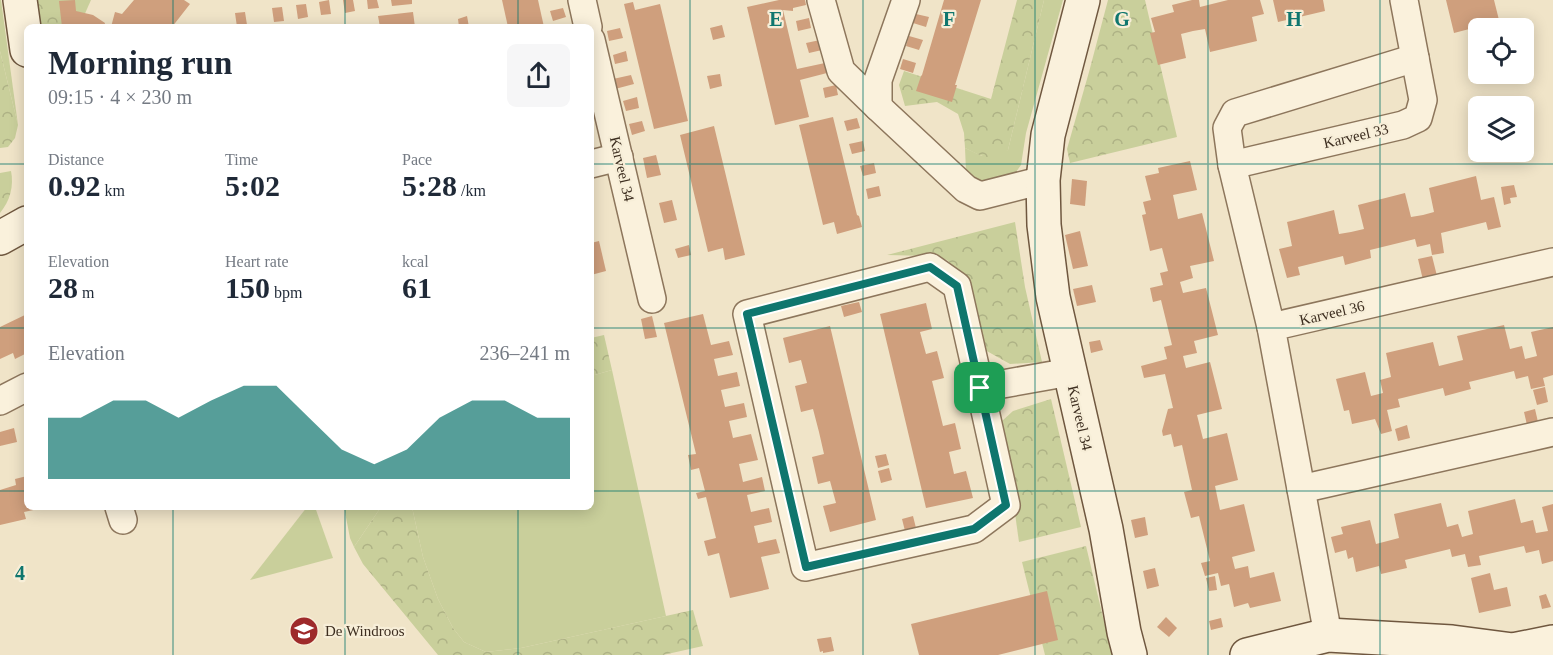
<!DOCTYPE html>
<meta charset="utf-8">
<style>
body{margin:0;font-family:"Times New Roman",serif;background:#f6f6f7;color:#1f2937;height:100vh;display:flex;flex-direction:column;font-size:22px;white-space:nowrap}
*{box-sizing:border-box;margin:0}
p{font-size:20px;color:#747a83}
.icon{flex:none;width:33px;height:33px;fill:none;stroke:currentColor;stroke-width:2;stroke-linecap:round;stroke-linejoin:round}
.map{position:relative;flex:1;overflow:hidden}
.panel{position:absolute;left:24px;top:24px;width:570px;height:486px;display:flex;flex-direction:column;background:#fff;border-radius:9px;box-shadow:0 3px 15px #0003}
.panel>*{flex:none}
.fabs{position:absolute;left:1468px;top:18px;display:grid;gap:12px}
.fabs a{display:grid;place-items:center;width:66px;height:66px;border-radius:9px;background:#fff;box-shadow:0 3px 15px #0003;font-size:30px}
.pin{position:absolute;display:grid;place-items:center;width:51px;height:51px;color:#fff;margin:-26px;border-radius:12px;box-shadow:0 3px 9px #0006}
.round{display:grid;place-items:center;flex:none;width:63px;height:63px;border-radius:9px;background:#f6f6f7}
.overview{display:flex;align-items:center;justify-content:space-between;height:102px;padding:0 24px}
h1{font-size:33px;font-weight:700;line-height:45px}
.metrics{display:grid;grid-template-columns:repeat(3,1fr);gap:9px;height:102px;padding:6px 24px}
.metrics div{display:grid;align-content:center}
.metrics b{font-size:30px;font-weight:700}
.metrics small{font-size:16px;font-weight:400}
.metrics p{font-size:16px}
.chart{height:168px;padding:12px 24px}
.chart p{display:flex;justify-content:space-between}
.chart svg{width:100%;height:108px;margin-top:6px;fill:#0f766e;opacity:.7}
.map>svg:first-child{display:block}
</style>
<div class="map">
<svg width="1553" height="655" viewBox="0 0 1553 655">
<defs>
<pattern id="forest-crowns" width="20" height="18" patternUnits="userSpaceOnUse" patternTransform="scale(1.5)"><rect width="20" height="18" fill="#c9cf9b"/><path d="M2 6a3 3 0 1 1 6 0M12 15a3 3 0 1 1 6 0" fill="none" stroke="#aeb285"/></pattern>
</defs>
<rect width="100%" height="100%" fill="#f0e4c8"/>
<g fill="#c9cf9b">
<polygon points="0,0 1,0 18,125 0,51"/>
<polygon points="1044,0 1063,0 1026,133 1021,165 1016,172 1006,178 984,183 974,178 966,171 965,148 982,156 1008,150"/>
<polygon points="612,370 666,616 521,648 486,652 464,642 453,628 438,599 423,557 412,507 591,507 591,376"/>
<polygon points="307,507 315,507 333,558 250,580"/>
<polygon points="344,507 381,507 354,547 350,538"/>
</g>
<g fill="url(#forest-crowns)">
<polygon points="34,0 91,0 79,27 39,27"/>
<path d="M 1017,0 L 1044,0 L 1008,150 C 992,163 981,156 965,148 L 964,133 L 958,114 L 937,102 L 905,106 L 899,85 L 904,71 L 991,99 Z"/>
<polygon points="1108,0 1145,0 1177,137 1070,163 1067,149 1089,72"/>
<polygon points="0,51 18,125 15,138 8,147 0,148"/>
<path d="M 11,171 C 14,186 10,201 0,213 L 0,173 Z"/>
<polygon points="1015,222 1025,287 1042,362 1010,364 976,345 958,271 947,260 928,256 887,255"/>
<polygon points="604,335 612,370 591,376 591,338"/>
<polygon points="1051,399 1081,527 1019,542 1002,421 1013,411"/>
<polygon points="381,507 412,507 423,557 438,599 453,628 464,642 486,652 521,648 693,610 703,646 663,655 438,655 363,564 354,547"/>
<polygon points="1086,546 1112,655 1045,655 1022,562"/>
</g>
<g fill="#cf9f7d">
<polygon points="75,0 76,11 93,15 105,23 104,27 62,27 59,1"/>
<polygon points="134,0 184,0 190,4 172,27 111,27 115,12 122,14"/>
<polygon points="329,0 331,14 321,15 319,2"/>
<polygon points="343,0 353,0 355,11 345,13"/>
<polygon points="367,0 377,0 379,8 368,9"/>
<polygon points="391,0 412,0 412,4 392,6"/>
<polygon points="502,0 538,0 544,27 508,27"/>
<polygon points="779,0 805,0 806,5 793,8 793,11 783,10 797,69 825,63 827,73 800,80 809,117 775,125 747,7"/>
<polygon points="944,0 981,0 955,85 957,85 952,102 916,91 921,76 922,75"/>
<polygon points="1192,0 1199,0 1200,7 1228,0 1260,0 1264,14 1252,17 1257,41 1210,52 1205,29 1193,31 1181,34 1186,58 1158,65 1150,33 1155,32 1151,18 1174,12 1172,5"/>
<polygon points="1273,0 1323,0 1325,11 1278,22"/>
<polygon points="1446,0 1494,0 1499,20 1507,18 1510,28 1478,28 1477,27 1454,33"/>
<polygon points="633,2 635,10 660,4 688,121 654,129 624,4"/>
<polygon points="306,4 308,17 298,19 296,5"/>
<polygon points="282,7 284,21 274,22 272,8"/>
<polygon points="563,8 566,17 553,21 550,11"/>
<polygon points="245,12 247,25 237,27 235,13"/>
<polygon points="413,12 415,27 380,27 378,16"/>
<polygon points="916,14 929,17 926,27 913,23"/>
<polygon points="467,16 469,27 459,27 458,19"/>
<polygon points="809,18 811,28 798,31 796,21"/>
<polygon points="722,25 725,37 713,40 710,28"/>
<polygon points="620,28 623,38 609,41 607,31"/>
<polygon points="909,36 923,40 919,50 906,46"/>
<polygon points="820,40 822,50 809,53 806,43"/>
<polygon points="626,51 628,61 615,64 613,55"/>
<polygon points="1479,52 1479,74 1511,74 1479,82 1473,53"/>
<polygon points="903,59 916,63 913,73 900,69"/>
<polygon points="720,74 722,86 710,89 707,76"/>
<polygon points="631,75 634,84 615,89 613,79"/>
<polygon points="836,85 838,95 825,98 823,88"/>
<polygon points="637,97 639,108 626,111 623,101"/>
<polygon points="833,117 857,215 859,216 862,227 837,234 834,222 823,225 799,125"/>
<polygon points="857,118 860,128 847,131 844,121"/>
<polygon points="642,121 645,131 632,135 629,124"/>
<polygon points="714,126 745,255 725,260 723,248 708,252 680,135"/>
<polygon points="863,141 865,151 852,154 849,144"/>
<polygon points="656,155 661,175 647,178 643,158"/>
<polygon points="1190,161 1197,190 1173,195 1178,219 1202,213 1214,261 1190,266 1193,278 1180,282 1183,293 1206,288 1218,335 1194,341 1197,353 1183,356 1186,368 1210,362 1222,409 1197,415 1203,439 1227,433 1238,480 1215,486 1220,510 1244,504 1255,551 1232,557 1235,569 1248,566 1250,578 1274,572 1281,601 1250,608 1248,603 1234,607 1229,584 1221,586 1218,573 1205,576 1201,563 1210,561 1199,516 1191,518 1184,492 1192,490 1182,445 1174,447 1171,434 1163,436 1162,431 1168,409 1173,408 1165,374 1144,378 1141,366 1167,359 1164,347 1172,345 1161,300 1153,302 1150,288 1163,285 1160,273 1168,271 1162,248 1150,251 1142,215 1146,214 1143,202 1151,200 1145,176 1159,173 1158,168"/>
<polygon points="874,163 876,173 863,176 860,166"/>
<polygon points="1476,176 1481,200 1494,197 1501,227 1488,230 1486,222 1441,233 1444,253 1432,255 1430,244 1417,247 1415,239 1370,250 1371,258 1345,265 1343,256 1298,267 1300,275 1287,278 1279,249 1292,246 1287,222 1334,210 1339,234 1351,232 1364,229 1358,205 1405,193 1411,217 1423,215 1434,212 1429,188"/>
<polygon points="1072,179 1087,181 1085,206 1070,204"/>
<polygon points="1514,185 1517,197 1510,198 1511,203 1504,205 1501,187"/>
<polygon points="879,186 881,196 868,199 866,189"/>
<polygon points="672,200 677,220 664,223 659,203"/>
<polygon points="1080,231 1088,266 1073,269 1065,235"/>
<polygon points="599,241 606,271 591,275 591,243"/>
<polygon points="689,245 691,255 678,258 675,249"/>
<polygon points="1432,256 1437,276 1423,280 1418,259"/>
<polygon points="1092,285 1096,302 1077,306 1073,289"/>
<polygon points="859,302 862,312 844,317 841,306"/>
<polygon points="926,303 932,329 920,332 926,354 937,351 944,378 932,381 943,426 955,423 961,449 949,452 954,474 966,471 973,498 926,508 880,314"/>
<polygon points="27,314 27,353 15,359 13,353 0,359 0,327"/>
<polygon points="703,314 711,345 729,341 733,355 714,359 718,376 737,372 740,386 721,390 725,407 744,403 747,417 729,421 733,438 751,434 758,460 739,464 743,482 762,477 765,491 747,495 751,512 769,508 772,522 754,526 758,543 776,539 780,553 761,557 769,589 730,598 719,553 708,556 704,541 716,538 706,497 698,499 696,493 705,491 699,468 691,470 688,455 696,454 664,323"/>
<polygon points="652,316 657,337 645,339 641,319"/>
<polygon points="1504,325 1510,349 1522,346 1525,359 1537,356 1531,332 1553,327 1553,375 1543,378 1545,386 1531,389 1528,376 1516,379 1514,371 1469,382 1471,389 1445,396 1443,388 1398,399 1400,407 1387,410 1392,431 1381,434 1375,419 1352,424 1349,410 1344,411 1336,379 1365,372 1371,396 1383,393 1380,380 1391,377 1386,353 1433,342 1439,366 1463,360 1457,336"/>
<polygon points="830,326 876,520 830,532 823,506 836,503 830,481 818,484 812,457 824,454 819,432 813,409 801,412 795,386 807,383 801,360 789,363 783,338"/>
<polygon points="1100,340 1103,350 1091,353 1089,342"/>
<polygon points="1545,387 1548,402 1537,405 1533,390"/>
<polygon points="1535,409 1538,422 1527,425 1524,412"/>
<polygon points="1407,425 1410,438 1398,441 1395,429"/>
<polygon points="14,428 17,442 0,446 0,432"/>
<polygon points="886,454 889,465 878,468 875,456"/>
<polygon points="889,468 892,480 881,483 878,471"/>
<polygon points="27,476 27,507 43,508 24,512 26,519 0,525 0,490 16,485 15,479"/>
<polygon points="1515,499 1521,523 1533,520 1536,533 1548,531 1542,507 1553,504 1553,561 1542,564 1539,550 1526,553 1524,546 1479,556 1481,565 1468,567 1465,554 1452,557 1450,549 1405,560 1407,568 1381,574 1379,566 1356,572 1353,557 1348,559 1346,550 1335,553 1331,537 1343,534 1341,527 1370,520 1376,544 1399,538 1394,514 1441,503 1447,527 1458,524 1462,537 1473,534 1468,511"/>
<polygon points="913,516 916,528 905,531 902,519"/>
<polygon points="1145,517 1148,535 1135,538 1131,520"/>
<polygon points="1155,568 1159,586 1147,589 1143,571"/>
<polygon points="1490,573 1494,590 1507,587 1511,606 1479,613 1471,578"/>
<polygon points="1215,576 1217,590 1209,591 1206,578"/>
<polygon points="1047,591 1058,640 998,655 919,655 911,624"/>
<polygon points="1546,594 1551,607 1542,609 1539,596"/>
<polygon points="1166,617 1177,628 1169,637 1157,627"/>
<polygon points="1221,618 1223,627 1211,630 1209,621"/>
<polygon points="831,637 834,651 823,653 823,651 820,652 817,639"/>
</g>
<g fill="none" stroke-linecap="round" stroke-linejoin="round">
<g stroke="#8d765c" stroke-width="30">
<g id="street">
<polyline points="582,0 588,27"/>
<polyline points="821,0 841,71 878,107 966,189 980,196 1043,180"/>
<polyline points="591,40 652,299"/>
<polyline points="878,107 878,80 906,0"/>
<polyline points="591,164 619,157"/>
<polyline points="1232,165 1227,128 1235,113 1415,58"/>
<polyline points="1271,327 1232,165 1403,125 1418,118 1423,100 1404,0"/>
<polyline points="980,388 957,286 930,267 747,314 805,567 974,529 1006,505 980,388 1070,372"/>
<polyline points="0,401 27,387"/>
<polyline points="1301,489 1553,432"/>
<polyline points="119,507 123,520"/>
<polyline points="1328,635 1271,327 1553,262"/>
</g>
</g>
<g stroke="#6f573f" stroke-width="36">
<g id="secondary">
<polyline points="20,0 27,50"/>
<polyline points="1083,0 1048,135 1043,180 1044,225 1053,297 1106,529 1124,632 1130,655"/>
<polyline points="0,238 27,223"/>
<polyline points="1247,655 1328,635 1452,642 1513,650 1553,642"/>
</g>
</g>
<use href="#street" stroke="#faf1dc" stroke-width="27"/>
<use href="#secondary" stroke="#faf1dc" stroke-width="33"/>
</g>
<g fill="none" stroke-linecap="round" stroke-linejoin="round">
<g stroke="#fff" stroke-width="12">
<polygon id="route" points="930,267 957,286 1006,505 974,529 806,567 747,314"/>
</g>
<use href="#route" stroke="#0f766e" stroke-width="8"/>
</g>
<path fill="none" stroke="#0f766e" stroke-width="1.5" stroke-opacity="0.55" d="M 173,0 L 173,27M 345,0 L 345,27M 518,0 L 518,27M 690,0 L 690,655M 863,0 L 863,655M 1035,0 L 1035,655M 1208,0 L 1208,655M 1380,0 L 1380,655M 0,164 L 27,164M 591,164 L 1553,164M 0,328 L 27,328M 591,328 L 1553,328M 0,491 L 27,491M 591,491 L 1553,491M 173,507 L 173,655M 345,507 L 345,655M 518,507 L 518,655"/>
<defs>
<g id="school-disc" transform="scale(1.5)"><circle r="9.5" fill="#9e2a2b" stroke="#f7eed8"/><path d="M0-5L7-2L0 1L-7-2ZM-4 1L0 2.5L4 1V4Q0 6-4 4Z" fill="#fff"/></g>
</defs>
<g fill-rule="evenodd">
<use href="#school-disc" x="304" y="631"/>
</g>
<g text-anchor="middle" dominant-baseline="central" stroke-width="4.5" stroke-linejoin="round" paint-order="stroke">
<g font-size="15" fill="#3d2e20" stroke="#f7eed8">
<text transform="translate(1356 136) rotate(-13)">Karveel 33</text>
<text transform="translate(622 169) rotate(77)">Karveel 34</text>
<text transform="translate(1332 313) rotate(-13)">Karveel 36</text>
<text transform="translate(1080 418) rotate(77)">Karveel 34</text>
</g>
<g font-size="15" fill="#3d2e20" stroke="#f7eed8" text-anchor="start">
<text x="325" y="631">De Windroos</text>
</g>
</g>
<g font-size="20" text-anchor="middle" font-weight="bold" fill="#0f766e" stroke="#f7eed8" stroke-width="4.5" stroke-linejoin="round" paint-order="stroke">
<text x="776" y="26">E</text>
<text x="949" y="26">F</text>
<text x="1122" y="26">G</text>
<text x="1294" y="26">H</text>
<text x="20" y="580">4</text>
</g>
</svg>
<div class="fabs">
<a><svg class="icon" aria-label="locate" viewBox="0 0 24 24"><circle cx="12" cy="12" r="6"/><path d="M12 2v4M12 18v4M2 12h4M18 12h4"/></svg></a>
<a><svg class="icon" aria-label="layers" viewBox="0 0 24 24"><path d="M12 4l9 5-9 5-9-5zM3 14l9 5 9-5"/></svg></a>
</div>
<div class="pin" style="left:980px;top:388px;background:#1e9e55"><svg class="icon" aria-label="arrive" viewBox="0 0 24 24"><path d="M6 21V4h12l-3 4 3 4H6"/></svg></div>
<section class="panel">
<div class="overview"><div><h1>Morning run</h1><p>09:15 · 4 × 230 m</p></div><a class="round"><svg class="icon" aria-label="share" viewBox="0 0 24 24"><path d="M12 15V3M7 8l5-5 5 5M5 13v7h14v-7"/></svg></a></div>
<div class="metrics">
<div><p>Distance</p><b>0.92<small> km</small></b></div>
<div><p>Time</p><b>5:02</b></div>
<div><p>Pace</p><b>5:28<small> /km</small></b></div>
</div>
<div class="metrics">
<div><p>Elevation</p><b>28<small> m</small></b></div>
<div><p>Heart rate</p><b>150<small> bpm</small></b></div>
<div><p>kcal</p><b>61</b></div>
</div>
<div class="chart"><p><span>Elevation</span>236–241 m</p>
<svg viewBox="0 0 160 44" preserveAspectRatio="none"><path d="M0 44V19L10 19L20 12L30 12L40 19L50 12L60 6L70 6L80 19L90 32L100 38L110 32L120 19L130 12L140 12L150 19L160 19V44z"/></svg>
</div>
</section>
</div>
